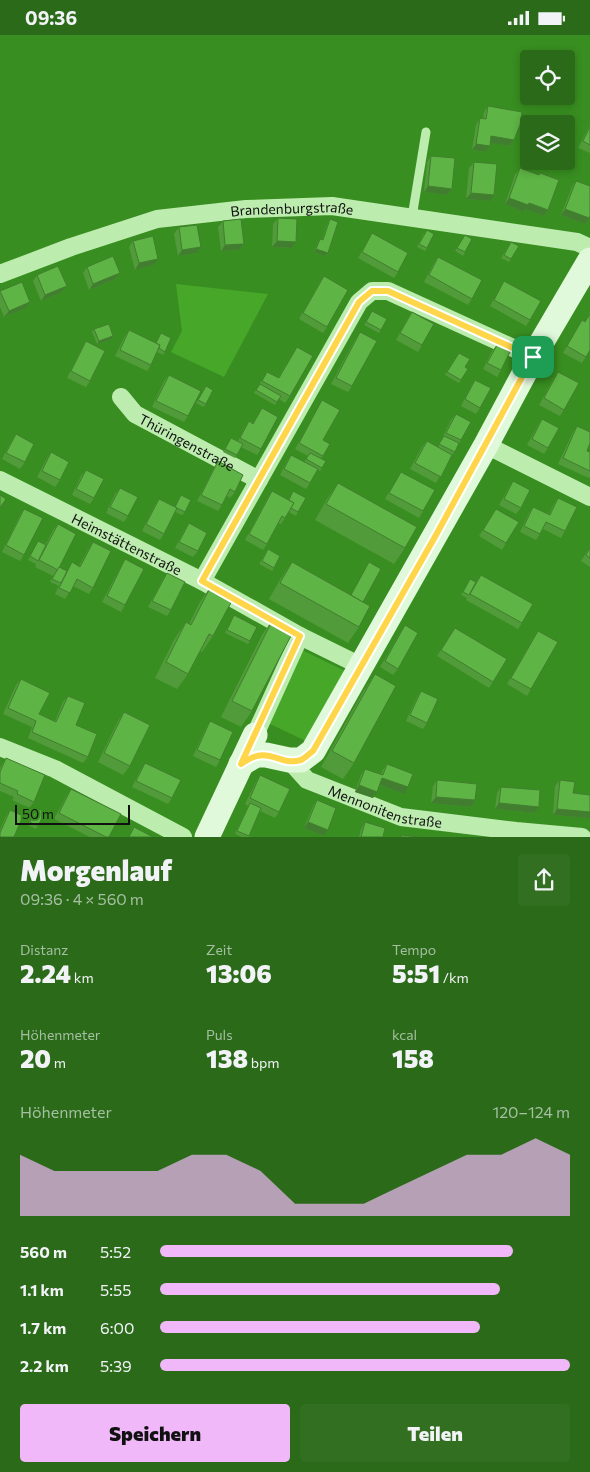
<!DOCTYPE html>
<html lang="de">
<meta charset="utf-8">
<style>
body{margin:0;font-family:Commissioner,sans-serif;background:#326f21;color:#f1f3f6;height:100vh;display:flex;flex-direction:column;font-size:19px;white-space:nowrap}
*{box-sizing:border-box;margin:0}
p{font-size:16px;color:#a5bfa2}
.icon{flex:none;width:28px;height:28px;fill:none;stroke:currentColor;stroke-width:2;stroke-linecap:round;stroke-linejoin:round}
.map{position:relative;height:802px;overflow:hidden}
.details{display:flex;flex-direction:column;background:#2a6a18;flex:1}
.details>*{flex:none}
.tools{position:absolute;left:520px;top:15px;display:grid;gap:10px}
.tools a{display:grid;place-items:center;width:55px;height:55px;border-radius:5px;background:#2a6a18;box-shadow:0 2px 8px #0003;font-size:25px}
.scale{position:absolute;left:15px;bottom:12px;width:115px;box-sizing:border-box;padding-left:5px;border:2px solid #111;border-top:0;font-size:14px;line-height:18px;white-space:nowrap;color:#111;-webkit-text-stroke:4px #388e20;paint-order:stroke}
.pin{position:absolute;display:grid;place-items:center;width:42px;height:42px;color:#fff;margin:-21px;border-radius:10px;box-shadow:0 2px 8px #0006}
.round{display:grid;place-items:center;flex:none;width:52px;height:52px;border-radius:5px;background:#326f21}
.head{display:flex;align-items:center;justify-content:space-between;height:85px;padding:0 20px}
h1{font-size:28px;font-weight:800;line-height:38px}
.stats{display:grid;grid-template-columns:repeat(3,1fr);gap:8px;height:85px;padding:5px 20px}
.stats div{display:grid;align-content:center}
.stats b{font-size:25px;font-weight:800}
.stats small{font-size:14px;font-weight:400}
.stats p{font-size:14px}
.chart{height:140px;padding:10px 20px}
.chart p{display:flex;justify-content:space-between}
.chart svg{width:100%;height:90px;margin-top:5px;fill:#f0b8f8;opacity:.7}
.cta{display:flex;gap:10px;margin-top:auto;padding:10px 20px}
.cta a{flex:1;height:58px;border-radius:5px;background:#f0b8f8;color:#111;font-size:20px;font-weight:800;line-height:58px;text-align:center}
.cta a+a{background:#326f21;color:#f1f3f6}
ul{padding:0 20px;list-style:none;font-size:16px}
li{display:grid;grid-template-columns:80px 60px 1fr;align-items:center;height:38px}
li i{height:12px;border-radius:6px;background:#f0b8f8}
.status{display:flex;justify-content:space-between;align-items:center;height:35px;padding:0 25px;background:#2a6a18;direction:ltr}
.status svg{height:14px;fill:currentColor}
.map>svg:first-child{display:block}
</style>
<div class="status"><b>09:36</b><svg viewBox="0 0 49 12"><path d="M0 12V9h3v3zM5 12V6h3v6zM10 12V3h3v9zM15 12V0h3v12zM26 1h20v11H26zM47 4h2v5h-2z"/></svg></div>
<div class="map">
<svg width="590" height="802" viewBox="0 0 590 802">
<rect width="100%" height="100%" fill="#388e20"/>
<g fill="#47a729">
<polygon points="176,249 268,259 224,342 171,317 182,296"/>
<polygon points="300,614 345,636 306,706 266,687"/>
</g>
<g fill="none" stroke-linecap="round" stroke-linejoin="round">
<polyline stroke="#bdecaf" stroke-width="9" points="412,182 426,97"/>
<g stroke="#bdecaf" stroke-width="18">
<path id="s1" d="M 0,239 L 71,212 L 157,184 L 246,174 L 332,171 L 577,207 L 590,213"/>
<path id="s2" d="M 121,362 L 135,379 L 259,445"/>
<polyline points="486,410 590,462"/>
<path id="s3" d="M 0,445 L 202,546 L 300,601 L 361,631"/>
<polyline points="202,546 359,267 372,256 388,256 533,322"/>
<polyline points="255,700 300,601"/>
<polyline points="0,712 55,734 183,802"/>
<path id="s4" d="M 289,725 L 307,745 L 401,782 L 516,796 L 582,802"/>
</g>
<g stroke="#e1f9db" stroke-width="25">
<polyline points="241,729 256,720 266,720 289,725 301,725 313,716 486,410 533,322 590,225"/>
<polyline points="207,802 255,700"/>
</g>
</g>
<g fill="#519b3a">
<polygon points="488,71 514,105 509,111 490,107 486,117 472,115 476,90 480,83 483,84 484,77"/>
<polygon points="590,90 590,118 578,113"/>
<polygon points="431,121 452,154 447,160 424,157 427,127"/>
<polygon points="474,127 490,166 466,164 469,133"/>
<polygon points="520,133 538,140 540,138 548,175 544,181 525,174 524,177 505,169 515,140"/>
<polygon points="576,146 589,183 585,189 561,180 572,152"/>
<polygon points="278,183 296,207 292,213 272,212 273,189"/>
<polygon points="330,184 328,218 325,221 314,217 318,207 320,204 322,205 328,187"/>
<polygon points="223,186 244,209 239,215 221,216 218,192"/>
<polygon points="179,192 201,212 197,218 178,221 174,199"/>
<polygon points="372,198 398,237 394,243 358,223"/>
<polygon points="424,198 427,213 425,216 417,212"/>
<polygon points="465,200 465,217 463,221 455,216"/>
<polygon points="133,206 154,230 135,235 129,212"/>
<polygon points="511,207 511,224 509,227 501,223"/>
<polygon points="438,222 472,264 468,270 424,247 434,228"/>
<polygon points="87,232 120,238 115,244 89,255 83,238"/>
<polygon points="37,240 67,251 62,257 41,266 33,246"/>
<polygon points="324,241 327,292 323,298 299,284 320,247"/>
<polygon points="504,246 530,285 526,291 490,271"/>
<polygon points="0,256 30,267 26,273 4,282 0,272"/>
<polygon points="372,276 381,295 379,298 364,290"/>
<polygon points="412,277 422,310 418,317 396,305 407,284"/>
<polygon points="590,277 590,315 582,328 563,318 578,291 582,285 585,287"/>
<polygon points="94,294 111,304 97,309 92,297"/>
<polygon points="129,295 156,308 161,298 165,317 163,320 157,317 151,330 147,336 115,321 125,301"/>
<polygon points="360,297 352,351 348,357 331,349 356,303"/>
<polygon points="86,306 90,346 86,352 67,343 82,313"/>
<polygon points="497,310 501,335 497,342 483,334 492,316"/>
<polygon points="297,312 290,361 285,368 279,364 275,370 254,358 267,337 278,343"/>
<polygon points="459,318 465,332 461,345 459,348 445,340"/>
<polygon points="558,337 564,375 560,381 539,370 554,343"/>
<polygon points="169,340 188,381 184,387 152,372 164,346"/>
<polygon points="475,345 480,373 476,379 461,371 471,351"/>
<polygon points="206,351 206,369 203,372 196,368"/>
<polygon points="322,365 323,421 321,424 322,433 320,436 317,434 310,448 306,454 280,440 287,426 291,420 304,427 308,421 295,414 318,372"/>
<polygon points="262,373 261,414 257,420 241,412 235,423 223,417 231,403 238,406 245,392 249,386 253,388"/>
<polygon points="456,379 461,405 436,448 410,434 422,412 427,406 438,412 451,385"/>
<polygon points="542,384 548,413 544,419 527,410 538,390"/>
<polygon points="577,391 587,416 590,417 590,442 589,443 558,429 573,397"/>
<polygon points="16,399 25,427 20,434 2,424 12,405"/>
<polygon points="51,417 60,445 55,452 37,442 47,423"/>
<polygon points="218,426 235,457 230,463 227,461 222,470 218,476 197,466 214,433"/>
<polygon points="86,435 94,463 90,469 72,460 81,441"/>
<polygon points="401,437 423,476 419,483 385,464"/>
<polygon points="513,446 521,473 516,479 499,470 509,452"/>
<polygon points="338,448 405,513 394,529 315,485 327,464"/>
<polygon points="120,453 128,481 124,487 106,478 115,459"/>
<polygon points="272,456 288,465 293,456 298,477 296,481 289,477 281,489 278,488 267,509 263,515 245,505 268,462"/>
<polygon points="181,460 185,477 182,480 175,477 164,499 160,505 142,496 155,470 159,464 175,472"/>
<polygon points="558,463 565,496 561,503 543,494 536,505 520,497 529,478 533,472 549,479 554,469"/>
<polygon points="24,474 24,520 20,526 2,517 20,480"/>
<polygon points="496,474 506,508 502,515 479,501"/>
<polygon points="189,488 198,516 193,522 175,513 185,494"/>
<polygon points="58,489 59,532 67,536 72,527 79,531 89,513 93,507 93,553 89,559 73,551 65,564 55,559 59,551 50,547 53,541 35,532 36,529 28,525 38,506 46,509 53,495"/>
<polygon points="590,512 590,532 581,526"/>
<polygon points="268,514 274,533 272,536 259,529"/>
<polygon points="125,524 125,570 121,577 102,567 121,531"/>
<polygon points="292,527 363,567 359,592 348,608 269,564 281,543"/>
<polygon points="167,538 171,575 167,581 148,572 163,544"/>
<polygon points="481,540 522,588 518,594 466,565 467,563 461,560 468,547 476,547"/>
<polygon points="211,551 213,601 202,617 200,616 188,639 177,654 155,643 175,603 186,587 189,589 200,567"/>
<polygon points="234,580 250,606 248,609 225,598"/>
<polygon points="273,584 252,676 241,692 221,682 262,600"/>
<polygon points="405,590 398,634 393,640 380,632"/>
<polygon points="455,593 493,647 489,653 437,621"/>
<polygon points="538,596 531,654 527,661 507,649 534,602"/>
<polygon points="375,639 354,728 343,744 321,732 364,655"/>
<polygon points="21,644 39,679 55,686 63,667 68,661 76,690 88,722 83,728 28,703 32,692 3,679 16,650"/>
<polygon points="421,656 427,688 423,694 406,686 417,662"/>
<polygon points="124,677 130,731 123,740 98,727 118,686"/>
<polygon points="210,686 220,725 216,732 193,721 206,693"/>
<polygon points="6,723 34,767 29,773 12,765 14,762 0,756 0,733"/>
<polygon points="145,728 172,763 168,769 132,752 141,734"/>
<polygon points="387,729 404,759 380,750 373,763 355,757 361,740 365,734 381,739 383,735"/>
<polygon points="260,740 279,777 275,783 260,776 249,801 251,802 242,802 235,799 248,771 245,769 256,747"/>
<polygon points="437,745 475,765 471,772 431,768 433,751"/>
<polygon points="560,745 573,758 590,760 590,783 553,780 555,751"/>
<polygon points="501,752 539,772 535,778 495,774 497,758"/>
<polygon points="71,754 109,802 90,802 54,784 67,760"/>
<polygon points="317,765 328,795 324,801 304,793 313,771"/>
<polygon points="37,773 38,791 36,794 28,790"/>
<polygon points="10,775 0,802 0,795 6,781"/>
<polygon points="365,787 383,802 359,802 361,794"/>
</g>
<g fill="#427e30">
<polygon points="491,101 514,105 509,111 487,107"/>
<polygon points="476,109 490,111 486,117 472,115"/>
<polygon points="428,151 452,154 447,160 424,157"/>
<polygon points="471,158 494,160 490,166 466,164"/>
<polygon points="509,163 529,168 548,175 544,181 525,174 524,177 505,169"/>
<polygon points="565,174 589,183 585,189 561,180"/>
<polygon points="277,206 296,207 292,213 272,212"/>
<polygon points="244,209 239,215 221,216 225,210"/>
<polygon points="201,212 197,218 178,221 182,215"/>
<polygon points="316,214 328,218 325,221 314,217"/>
<polygon points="158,224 154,230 135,235 139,228"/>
<polygon points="120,238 115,244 89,255 93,249"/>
<polygon points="67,251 62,257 41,266 45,260"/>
<polygon points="30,267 26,273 4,282 9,276"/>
<polygon points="113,301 111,304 97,309 99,306"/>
<polygon points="382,743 408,752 404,759 378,749"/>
<polygon points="359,750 377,757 373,763 355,757"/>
<polygon points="436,762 475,765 471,772 431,768"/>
<polygon points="499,768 539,772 535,778 495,774"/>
<polygon points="557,774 590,777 590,783 553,780"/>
<polygon points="308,787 328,795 324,801 304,793"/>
</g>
<g fill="#5eb444" stroke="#427e30">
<polygon points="488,71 522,77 520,90 514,105 491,101 490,111 476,109 480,83 486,84"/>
<polygon points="590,92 590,110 583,106"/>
<polygon points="431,121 455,123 452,154 428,151"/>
<polygon points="474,127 497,129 494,160 471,158"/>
<polygon points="520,133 539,140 540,138 559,145 548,175 529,168 528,170 509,163"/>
<polygon points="576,146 590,151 590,181 589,183 565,174"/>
<polygon points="278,183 297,184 296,207 277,206"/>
<polygon points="241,184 244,209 225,210 223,186"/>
<polygon points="330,184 338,187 328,218 316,214 320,204 323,205"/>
<polygon points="197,190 201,212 182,215 179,192"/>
<polygon points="427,195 434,199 427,213 419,209"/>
<polygon points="372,198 408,218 398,237 362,217"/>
<polygon points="465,200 472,204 465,217 457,213"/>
<polygon points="153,201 158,224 139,228 133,206"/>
<polygon points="511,207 519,211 511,224 504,220"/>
<polygon points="113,221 120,238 93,249 87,232"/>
<polygon points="438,222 482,245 472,264 429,240"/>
<polygon points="58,231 67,251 45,260 37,240"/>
<polygon points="324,241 348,255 327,292 303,278"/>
<polygon points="504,246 541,266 530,285 494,265"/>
<polygon points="22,247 30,267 9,276 0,256"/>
<polygon points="372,276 387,284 381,295 366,287"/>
<polygon points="412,277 434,289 422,310 400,298"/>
<polygon points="590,279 590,315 586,322 567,311 582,285 585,287"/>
<polygon points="109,289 113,301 99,306 94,294"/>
<polygon points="129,295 160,310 151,330 120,315"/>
<polygon points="360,297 377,306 352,351 336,343"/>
<polygon points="161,298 171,303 165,317 159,313 160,310 156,308"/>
<polygon points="86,306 105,316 90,346 71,336"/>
<polygon points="497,310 510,317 501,335 487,328"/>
<polygon points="297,312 313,321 290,361 262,346 267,337 279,343"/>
<polygon points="459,318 470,324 465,332 468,334 461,345 447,337"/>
<polygon points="558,337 579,348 564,375 544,363"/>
<polygon points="169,340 201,356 188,381 156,366"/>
<polygon points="475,345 491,353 480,373 465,364"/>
<polygon points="260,349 281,361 277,367 256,355"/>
<polygon points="206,351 213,355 206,369 198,365"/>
<polygon points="322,365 340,375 323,405 330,409 323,421 299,408"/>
<polygon points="262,373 278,382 261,414 240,403 249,386 253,389"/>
<polygon points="456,379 471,387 461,405 446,398"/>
<polygon points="542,384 559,393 548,413 532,404"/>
<polygon points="577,391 590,397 590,408 587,416 590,417 590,436 563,423"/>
<polygon points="16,399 34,409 25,427 6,418"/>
<polygon points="444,401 459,408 455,417 439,409"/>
<polygon points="231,403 243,409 237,420 225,414"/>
<polygon points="427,406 452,420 441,442 415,428"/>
<polygon points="51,417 69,427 60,445 42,436"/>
<polygon points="310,418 326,426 322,433 306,424"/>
<polygon points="291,420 318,434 310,448 284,434"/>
<polygon points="218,426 243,440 235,457 230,454 222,470 201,460"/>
<polygon points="86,435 104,444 94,463 76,454"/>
<polygon points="401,437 435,455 423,476 389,458"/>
<polygon points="513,446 530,455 521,473 504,464"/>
<polygon points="338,448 417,492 405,513 326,469"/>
<polygon points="120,453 138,462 128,481 110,472"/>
<polygon points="272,456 294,468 285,483 282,481 267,509 249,499"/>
<polygon points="293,456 306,463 298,477 291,473 294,468 289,465"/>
<polygon points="0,460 6,464 0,473"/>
<polygon points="181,460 191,465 185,477 175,472"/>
<polygon points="558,463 577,472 565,496 546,487 540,499 524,491 533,472 550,480"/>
<polygon points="159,464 177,473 164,499 146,489"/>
<polygon points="24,474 43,483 24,520 6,510"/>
<polygon points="496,474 519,487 506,508 483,495"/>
<polygon points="189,488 207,498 198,516 179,507"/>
<polygon points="58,489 76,499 58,535 39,525"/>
<polygon points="38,506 46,510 38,526 30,521"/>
<polygon points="93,507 111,516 93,553 77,544 70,558 59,553 72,527 80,532"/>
<polygon points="590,513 590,523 586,520"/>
<polygon points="268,514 280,521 274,533 262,526"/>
<polygon points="125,524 144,534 125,570 107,561"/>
<polygon points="292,527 370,571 359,592 280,548"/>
<polygon points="369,527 381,534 363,567 351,560"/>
<polygon points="59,532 67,536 61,548 52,544"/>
<polygon points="167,538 185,547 171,575 152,566"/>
<polygon points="481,540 533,569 522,588 470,559"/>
<polygon points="470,544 476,547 469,560 463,557"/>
<polygon points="211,551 234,562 213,601 209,599 188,639 166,627 186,587 191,590"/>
<polygon points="234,580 257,592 250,606 227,595"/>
<polygon points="273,584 294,595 252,676 232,666"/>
<polygon points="405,590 418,598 398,634 385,626"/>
<polygon points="455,593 507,624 493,647 441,615"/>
<polygon points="538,596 558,607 531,654 511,643"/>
<polygon points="375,639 396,651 354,728 332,716"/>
<polygon points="21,644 50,658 39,679 56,687 68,661 85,668 76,690 97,699 88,722 32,697 36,686 8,673"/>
<polygon points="421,656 438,664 427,688 410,680"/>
<polygon points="124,677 150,690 130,731 104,718"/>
<polygon points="210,686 233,697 220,725 197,715"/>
<polygon points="6,723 45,740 34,767 17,759 18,756 0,748 0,737"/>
<polygon points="145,728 181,745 172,763 136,746"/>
<polygon points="387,729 413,739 408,752 382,743 377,757 359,750 365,734 383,740"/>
<polygon points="260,740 290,754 279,777 250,763"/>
<polygon points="437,745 477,749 475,765 436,762"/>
<polygon points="560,745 575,747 573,758 590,760 590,777 557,774"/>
<polygon points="501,752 540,755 539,772 499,768"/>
<polygon points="71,754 121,779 109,802 106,802 59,778"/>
<polygon points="317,765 336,773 328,795 308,787"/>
<polygon points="250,768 261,773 249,801 237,796"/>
<polygon points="37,773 45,777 38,791 30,787"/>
<polygon points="10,775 23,781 14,802 0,802 0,798"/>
<polygon points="365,787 385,793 383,802 361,802"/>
<polygon points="134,792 153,802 129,802"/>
<polygon points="401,800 420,802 401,802"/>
</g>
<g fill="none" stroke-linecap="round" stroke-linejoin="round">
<g stroke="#fff" stroke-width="10">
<path id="route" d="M 372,256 L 388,256 L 533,322 L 436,500 L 313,716 C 310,718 305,723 301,725 C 277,732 270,708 241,729 L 300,601 L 202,546 L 359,267 Z"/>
</g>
<use href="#route" stroke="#ffd54a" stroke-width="6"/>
</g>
<g text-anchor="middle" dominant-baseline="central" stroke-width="4.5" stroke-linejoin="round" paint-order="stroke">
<g font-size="14" fill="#111" stroke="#388e20">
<text stroke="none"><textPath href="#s1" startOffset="302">Brandenburgstraße</textPath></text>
<text stroke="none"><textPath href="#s2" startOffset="81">Thüringenstraße</textPath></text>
<text stroke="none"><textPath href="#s3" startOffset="142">Heimstättenstraße</textPath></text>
<text stroke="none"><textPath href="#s4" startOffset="110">Mennonitenstraße</textPath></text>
</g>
</g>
</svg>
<div class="tools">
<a><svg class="icon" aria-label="locate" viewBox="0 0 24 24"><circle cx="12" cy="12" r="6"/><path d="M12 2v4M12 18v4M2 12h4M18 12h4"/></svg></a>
<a><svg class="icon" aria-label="layers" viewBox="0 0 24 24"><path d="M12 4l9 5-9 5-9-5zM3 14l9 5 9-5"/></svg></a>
</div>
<div class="scale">50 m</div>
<div class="pin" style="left:533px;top:322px;background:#1e9e55"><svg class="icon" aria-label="arrive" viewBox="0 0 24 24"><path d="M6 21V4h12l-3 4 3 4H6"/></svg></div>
</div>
<section class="details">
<div class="head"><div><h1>Morgenlauf</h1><p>09:36 · 4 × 560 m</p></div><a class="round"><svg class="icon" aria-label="share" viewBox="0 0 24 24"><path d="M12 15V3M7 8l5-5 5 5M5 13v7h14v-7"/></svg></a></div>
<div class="stats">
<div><p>Distanz</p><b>2.24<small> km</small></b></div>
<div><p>Zeit</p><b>13:06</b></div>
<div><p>Tempo</p><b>5:51<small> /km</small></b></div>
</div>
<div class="stats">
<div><p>Höhenmeter</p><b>20<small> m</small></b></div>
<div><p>Puls</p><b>138<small> bpm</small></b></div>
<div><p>kcal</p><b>158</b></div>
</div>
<div class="chart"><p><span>Höhenmeter</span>120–124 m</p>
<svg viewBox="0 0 160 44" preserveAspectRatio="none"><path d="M0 44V14L10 22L20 22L30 22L40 22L50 14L60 14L70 22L80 38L90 38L100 38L110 30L120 22L130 14L140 14L150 6L160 14V44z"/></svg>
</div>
<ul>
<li><b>560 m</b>5:52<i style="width:86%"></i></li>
<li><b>1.1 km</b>5:55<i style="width:83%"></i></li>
<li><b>1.7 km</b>6:00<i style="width:78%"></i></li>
<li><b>2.2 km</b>5:39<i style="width:100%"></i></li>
</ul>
<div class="cta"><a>Speichern</a><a>Teilen</a></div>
</section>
